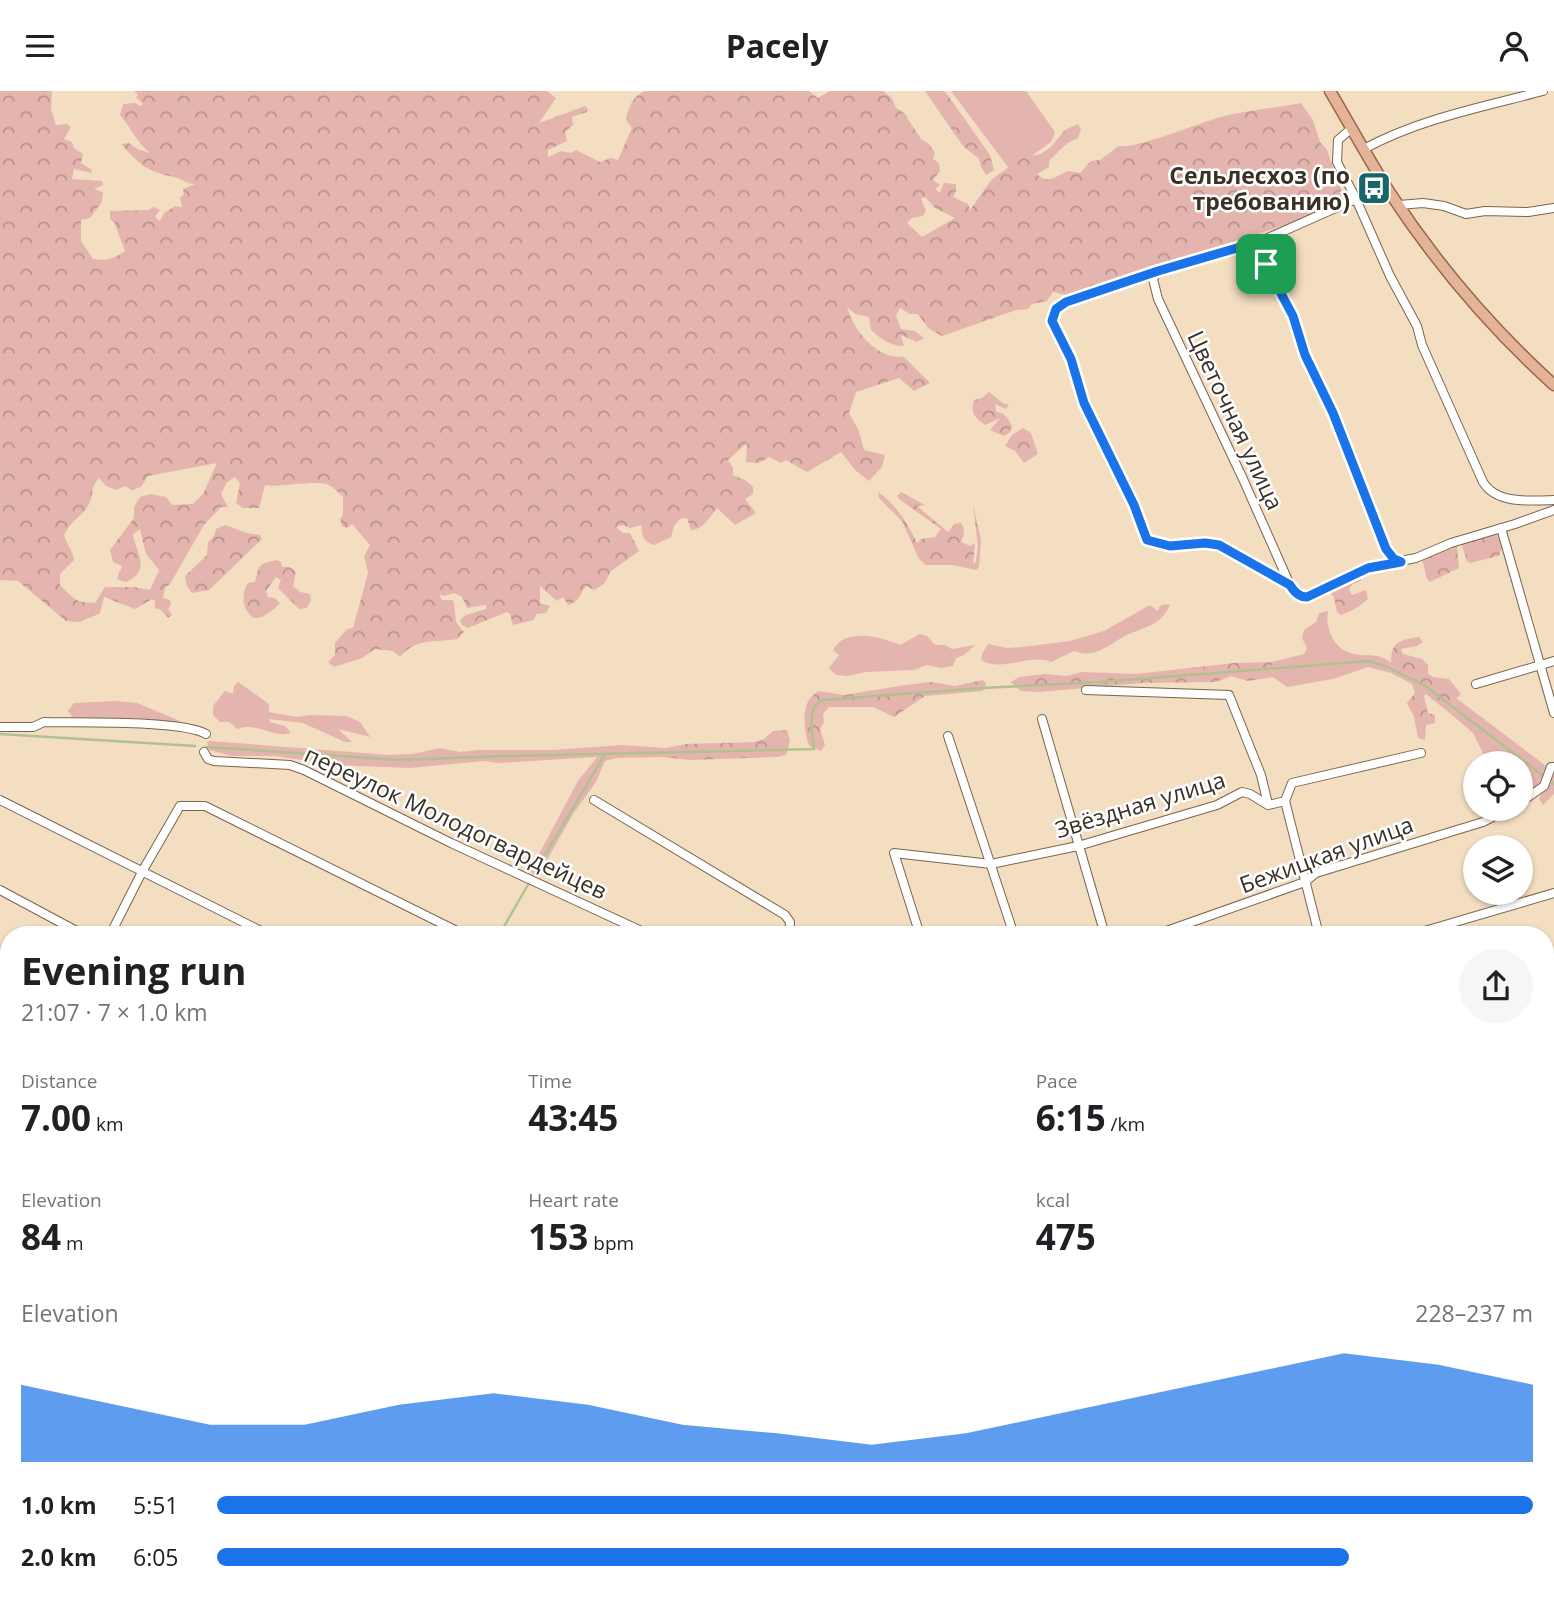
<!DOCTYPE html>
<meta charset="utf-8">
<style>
body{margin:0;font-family:"Open Sans",sans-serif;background:#f6f6f6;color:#202124;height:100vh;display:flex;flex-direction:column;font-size:26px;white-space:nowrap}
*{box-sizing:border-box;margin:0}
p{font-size:23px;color:#757577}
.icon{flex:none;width:38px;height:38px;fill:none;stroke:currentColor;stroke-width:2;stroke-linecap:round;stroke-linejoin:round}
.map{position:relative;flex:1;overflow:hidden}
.panel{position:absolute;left:0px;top:835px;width:1554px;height:674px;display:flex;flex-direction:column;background:#fff;border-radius:28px 28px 0 0;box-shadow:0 2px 5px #0004}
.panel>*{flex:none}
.controls{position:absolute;left:1463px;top:660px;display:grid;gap:14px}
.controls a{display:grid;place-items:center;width:70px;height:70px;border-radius:50%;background:#fff;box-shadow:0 2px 5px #0004;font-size:35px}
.pin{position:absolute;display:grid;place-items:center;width:60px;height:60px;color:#fff;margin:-30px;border-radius:14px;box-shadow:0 4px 10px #0006}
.round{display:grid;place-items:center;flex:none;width:74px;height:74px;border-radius:37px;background:#f6f6f6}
.head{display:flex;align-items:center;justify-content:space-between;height:119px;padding:0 21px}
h1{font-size:38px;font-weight:700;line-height:52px}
.metrics{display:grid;grid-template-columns:repeat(3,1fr);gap:10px;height:119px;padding:7px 21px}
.metrics div{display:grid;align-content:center}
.metrics b{font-size:35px;font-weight:700}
.metrics small{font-size:19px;font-weight:400}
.metrics p{font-size:19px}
.chart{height:196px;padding:14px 21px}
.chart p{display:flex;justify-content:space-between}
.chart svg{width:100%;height:126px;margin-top:7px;fill:#1a73e8;opacity:.7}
ul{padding:0 21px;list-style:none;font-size:23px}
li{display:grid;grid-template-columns:112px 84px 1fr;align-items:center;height:52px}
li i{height:18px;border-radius:9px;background:#1a73e8}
header{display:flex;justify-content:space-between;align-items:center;height:91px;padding:0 21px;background:#fff;font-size:32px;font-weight:700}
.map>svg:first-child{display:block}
</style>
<header><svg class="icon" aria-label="menu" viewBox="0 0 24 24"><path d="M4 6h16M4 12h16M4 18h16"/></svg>Pacely<svg class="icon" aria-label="person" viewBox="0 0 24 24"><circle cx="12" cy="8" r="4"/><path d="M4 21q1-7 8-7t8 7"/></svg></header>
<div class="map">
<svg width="1554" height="1508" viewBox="0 0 1554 1508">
<defs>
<pattern id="forest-crowns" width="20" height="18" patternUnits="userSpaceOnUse" patternTransform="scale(1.75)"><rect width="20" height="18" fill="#e4b4ae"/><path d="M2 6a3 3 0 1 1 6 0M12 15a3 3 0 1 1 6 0" fill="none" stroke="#ba938d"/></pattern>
</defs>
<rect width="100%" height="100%" fill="#f3dec2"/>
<g fill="#e4b4ae">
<polygon points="951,0 1026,0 1055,41 1051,51 1011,80"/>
<path d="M 1165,513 L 1170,514 C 1159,537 1144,535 1125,545 C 1108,554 1095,568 1074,560 L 1051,571 C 1029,562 1002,582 981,569 L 982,563 L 988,553 L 1007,557 L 1022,556 L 1070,550 L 1104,540 L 1150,514 L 1158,520 L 1160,515 Z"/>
<path d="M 1328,520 C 1325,538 1334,559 1354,563 C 1368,566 1379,561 1391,572 L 1391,582 L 1368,576 L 1333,588 L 1287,596 L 1273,586 L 1272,571 L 1304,563 L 1307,557 L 1302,547 L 1304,539 L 1316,531 L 1319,522 Z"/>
<path d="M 920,543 L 927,545 L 935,554 L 945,554 L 952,558 L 975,554 L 964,564 L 956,567 L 953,575 L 941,577 L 927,574 L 914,579 L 866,581 L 847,585 L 836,584 L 829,577 L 839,564 L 833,559 C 845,536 881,546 900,554 Z"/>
<path d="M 238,591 L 269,613 L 269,621 L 297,626 L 310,624 L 346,625 L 360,631 L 370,646 L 338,638 L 352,651 L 345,651 L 303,632 L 269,628 L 270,631 L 285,635 L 291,642 C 273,648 256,630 237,638 L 229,631 L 220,631 L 213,624 L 213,615 L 225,600 L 233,603 L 234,595 Z"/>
<path d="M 1456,607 L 1554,681 L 1554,703 L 1543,714 L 1539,708 L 1543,700 C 1531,697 1521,684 1521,672 L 1509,672 L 1484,664 L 1473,642 L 1452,624 L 1453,610 Z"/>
<polygon points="116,610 137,612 180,630 173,632 138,627 81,629 73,627 68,620 74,612"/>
<polygon points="210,650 389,664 413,663 440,657 460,661 478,659 552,659 623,654 665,657 663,666 616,667 605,670 596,691 573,723 538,785 530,780 578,690 597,666 498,672 484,670 410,677 335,674 275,665 232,665 209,659 207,651"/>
</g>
<g fill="url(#forest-crowns)" fill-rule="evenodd">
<path d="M 0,0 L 52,0 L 51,18 L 56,34 L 67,33 L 71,36 L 64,48 L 72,51 L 74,57 L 83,63 L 81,72 L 92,79 L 91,82 L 74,78 L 72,88 L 102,90 L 103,94 L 94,98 L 103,101 L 102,111 L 90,127 L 81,129 L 81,150 L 93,168 C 107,170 113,168 125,160 L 114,131 L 110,128 L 110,120 L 147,119 L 154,116 L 160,119 L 155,126 L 160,130 L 164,122 L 175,115 L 182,116 L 180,107 L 184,103 L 183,98 L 195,93 C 186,93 183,88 174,86 C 147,81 139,73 121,53 L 129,52 L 137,58 L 150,62 C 136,51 131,36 120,24 L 123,13 L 135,12 L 141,15 L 143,13 L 136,6 L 138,4 L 134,0 L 547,0 L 556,7 L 539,32 L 585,15 L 588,18 L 587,21 L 572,26 L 573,34 L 565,41 L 567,50 L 548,59 L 548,66 L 561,60 L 571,62 L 576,59 L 600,71 L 611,67 L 618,69 L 632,37 L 626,29 C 628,16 633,5 645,0 L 809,0 L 818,7 L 830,0 L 883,0 L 892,7 L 896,17 L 904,22 L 921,48 L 929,53 L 935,62 L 933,68 L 939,72 L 940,80 L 933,89 L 940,94 L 935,98 L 940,102 L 944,92 L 956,93 L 956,100 L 953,106 L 968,113 L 970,119 L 992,88 L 1022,67 L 1041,63 L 1051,56 L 1065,39 L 1078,33 L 1081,39 L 1078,47 C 1064,52 1059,61 1049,70 L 1049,76 L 1037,83 C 1047,94 1057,85 1068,80 L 1080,82 L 1091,70 L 1100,69 L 1119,55 C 1137,58 1198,32 1221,26 C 1247,19 1275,17 1301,12 L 1313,29 L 1320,51 L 1327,59 L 1343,103 C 1338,113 1321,117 1312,125 L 1075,203 L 1066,204 L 1053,201 L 1047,210 L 1032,213 L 1028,218 L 1016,219 L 942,245 L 928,237 L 918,223 L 909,223 L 900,217 L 896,225 L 901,238 L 915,240 L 924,247 L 917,251 L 901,244 L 904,255 C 890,255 881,248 871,239 L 869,226 L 855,223 L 847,216 C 854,240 876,268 904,266 L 930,292 L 914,300 L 899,287 L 856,301 L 849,322 L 859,340 L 864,359 L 885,364 L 882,376 L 869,390 L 855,379 L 841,361 L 807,381 L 786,369 L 781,372 L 769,366 L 759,372 L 746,371 L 747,352 L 728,369 L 733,377 L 733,384 L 745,389 L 753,396 L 753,403 L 745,408 L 756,422 L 735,434 L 717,417 C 709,427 704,438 691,439 L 687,427 L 680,428 L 674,435 L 671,446 L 654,454 C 643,451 641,444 642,434 L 630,437 L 623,434 L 616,436 L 623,442 L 630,442 L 639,460 L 611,480 L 604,493 L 594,499 L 586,495 C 579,503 581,510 568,514 L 563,506 L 557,510 L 540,495 L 540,512 L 550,515 L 546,522 L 536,523 L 534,529 L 513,534 L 510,523 L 507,521 L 468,537 L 462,534 L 460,529 L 466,524 L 486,518 L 486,514 L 467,517 L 462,506 L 454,502 L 444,505 L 439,503 L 442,509 L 452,509 L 454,511 L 456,531 L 464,541 L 457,548 C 434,552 417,546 400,566 L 393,560 L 375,558 L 362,567 L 334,576 L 328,571 L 335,564 L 335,552 L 347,538 L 353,537 L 368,482 L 364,465 L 370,454 L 352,433 L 347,437 L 342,435 L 340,428 L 343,424 L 343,406 C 339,402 334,397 329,394 C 316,388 281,397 265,394 L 259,417 L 243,417 L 236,412 L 240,392 L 235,386 L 227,391 L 221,403 L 228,416 L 221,416 L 204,434 L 170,493 L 165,497 L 163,507 L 170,509 L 171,514 L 168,518 L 172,524 L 168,527 L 161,519 L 155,517 L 155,510 L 152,508 L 135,518 L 104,506 L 100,522 L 80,531 L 66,530 L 18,490 L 0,489 ZM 925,106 L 935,117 L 955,127 L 922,146 L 907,132 L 912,127 L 923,125 L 926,120 L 921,108 ZM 217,372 L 203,403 L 193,413 L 172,414 L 166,406 L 151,403 L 140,406 L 134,416 L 134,427 L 110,459 L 113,471 L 122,475 L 117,488 L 126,491 C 153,479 135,461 133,443 L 140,438 L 146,463 L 159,479 L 150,499 L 134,496 L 105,496 L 95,512 C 73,511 76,509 60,494 L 60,483 L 74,469 C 73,460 67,454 64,444 C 71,429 83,425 89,413 C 95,401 89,399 99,387 L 106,395 L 116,399 L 125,395 L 132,399 L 141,396 L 148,385 Z"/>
<polygon points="925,0 943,0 947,3 990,64 994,79 986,84 981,76 979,68 963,55"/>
<path d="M 989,301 L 1004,313 L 1009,313 L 1006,318 L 995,313 L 996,321 C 1005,322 1008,327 1012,335 L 1010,341 L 1004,345 L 990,339 L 1000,327 L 985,334 C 975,326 970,323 974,309 L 982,307 Z"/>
<polygon points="1023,337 1031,342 1038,363 1024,372 1015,360 1005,355 1012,344"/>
<path d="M 878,401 C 896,413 908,433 917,452 L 921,448 L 935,446 L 941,438 L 899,408 L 897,405 L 901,401 L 925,414 L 917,415 L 948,441 L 954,433 L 961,432 C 966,438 964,444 961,451 L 970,455 L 975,452 L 973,473 L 976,471 L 978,455 L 973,413 L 981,449 L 979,476 L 976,479 L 953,474 L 926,474 L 919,468 L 902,430 L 879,407 Z"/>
<polygon points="225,434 247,442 260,444 262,448 209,499 192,502 187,495 185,485 207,464 208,451 214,445 216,438"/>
<polygon points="1496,441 1502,457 1499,465 1470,472 1467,470 1461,451"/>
<polygon points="1448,451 1457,455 1459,477 1430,491 1427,488 1422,468"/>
<path d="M 276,469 L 281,471 L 282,476 L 290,476 L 296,481 L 293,495 L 300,501 L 310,503 L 311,509 L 307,517 L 299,518 L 278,497 L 281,489 L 276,486 L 266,500 L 268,506 L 275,507 L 280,512 C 273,519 264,528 253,527 C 243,518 240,505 248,492 L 255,491 C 260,475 255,474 276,469 Z"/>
<polygon points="1361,482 1361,490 1353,493 1349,498 1352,504 1366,499 1368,508 1355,518 1341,524 1337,521 1334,507 1329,499"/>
<path d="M 1419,546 L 1423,551 L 1417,555 L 1401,558 L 1403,563 L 1422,568 L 1428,574 L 1428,583 L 1433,586 L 1449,588 L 1461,603 L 1453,610 L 1452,624 L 1426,603 L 1424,605 L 1428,622 L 1435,624 L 1435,632 L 1426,634 L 1425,649 L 1418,647 L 1414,626 L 1407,612 L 1415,602 L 1412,593 L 1391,582 C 1391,556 1390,550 1419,546 Z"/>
<polygon points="1272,571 1273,586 1248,590 1231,585 1216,591 1143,592 1039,601 1021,600 1011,591 1019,586 1045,583 1066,585 1082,581 1136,583 1234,572"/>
<path d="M 983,589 L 986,593 L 983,600 L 925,605 L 894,626 L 873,616 L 829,616 L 823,623 L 824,631 L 820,638 L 825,654 L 821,660 L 809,655 C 804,637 799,610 819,600 L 844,604 L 906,594 L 931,591 L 955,595 Z"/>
<polygon points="787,639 790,650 786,664 777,666 690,669 663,666 665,657 686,653 754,651 764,648 773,640"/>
</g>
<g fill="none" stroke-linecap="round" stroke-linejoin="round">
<g stroke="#b1c290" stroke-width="2.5">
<polyline points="0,643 195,655"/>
<path d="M 206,656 L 400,669 L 504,665 L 814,658 C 813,643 805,615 823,609 L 982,597 L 1100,591 L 1367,570 L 1385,575 L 1424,594 L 1554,693"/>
<polyline points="534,783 605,663"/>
<polyline points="499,844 529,792"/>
<polyline points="0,1217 9,1202"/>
</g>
<g stroke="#78664d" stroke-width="10">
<g id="minor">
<path d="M 1364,58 C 1419,28 1482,16 1543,0"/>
<path d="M 1392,104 L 1374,108 L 1356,108 L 1390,185 L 1417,235 L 1422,254 L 1483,391 C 1496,413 1530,410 1554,409"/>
<polyline points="1399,114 1423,112 1444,115 1466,123 1485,120 1528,121 1554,117"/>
<polyline points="1261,150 1259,156 1260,163 1293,225 1305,264 1333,322 1386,458 1394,468 1401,471"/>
<polyline points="1158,180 1153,188 1158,208 1243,388 1290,494 1294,501 1307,506 1368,476 1416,467 1451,452 1515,433 1554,419"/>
<polyline points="1501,437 1554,622"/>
<path d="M 1290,494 C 1277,486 1225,454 1213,452 C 1190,449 1169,460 1147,449 L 1134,414 L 1084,312 L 1071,268 L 1052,230 L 1056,218 L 1066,211 L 1158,180 L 1261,150 L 1356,108 L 1337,71 L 1338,49 L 1352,37"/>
<polyline points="1476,593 1554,570"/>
<polyline points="1086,599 1229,604 1261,684 1268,713"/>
<polyline points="1042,628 1105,844"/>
<path d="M 0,636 L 33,636 L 44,631 C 77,632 183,629 206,643"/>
<polyline points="948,645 1014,844"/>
<polyline points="204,661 208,668 214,670 290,674 304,679 451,752 650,844"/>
<polyline points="0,709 269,844"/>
<polyline points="594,709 785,824 790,831 789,844"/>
<polyline points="1285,710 1319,844"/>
<polyline points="1521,711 1544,695 1551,676 1554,676"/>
<polyline points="0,799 84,844"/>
<polyline points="110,844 143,779 180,715 205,715 465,844"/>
<polyline points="920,844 894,762 991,773 1078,755 1217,714 1242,701 1250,703 1268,714 1285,710 1292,692 1421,662"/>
<polyline points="1155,844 1305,791 1316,782 1483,731 1508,718"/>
<polyline points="1411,844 1554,802"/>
<polyline points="0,897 9,901"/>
<polyline points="0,985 9,989"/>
<polyline points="1545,1094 1554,1091"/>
<polyline points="0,1157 9,1142"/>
<polyline points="1545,1237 1554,1234"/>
<polyline points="0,1284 9,1289"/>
<polyline points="0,1381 9,1386"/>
<polyline points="1545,1385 1554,1382"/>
<polyline points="0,1469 9,1473"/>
<polyline points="61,1500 77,1508"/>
<polyline points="239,1500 255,1508"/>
<polyline points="446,1500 462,1508"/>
<polyline points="1218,1500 1221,1508"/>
<polyline points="1307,1500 1309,1508"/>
<polyline points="1525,1500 1527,1508"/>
<polyline points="689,1501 703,1508"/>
<polyline points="143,1508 147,1500"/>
<polyline points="432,1508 437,1500"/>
<polyline points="1049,1508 1054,1500"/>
</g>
</g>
<g stroke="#9b6643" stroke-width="13">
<g id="major">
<path d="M 1330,0 C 1350,34 1369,69 1390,102 C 1436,172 1492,238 1554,294"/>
<polyline points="1545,949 1554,946"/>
<polyline points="900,1500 918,1508"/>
<polyline points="685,1508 690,1500"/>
</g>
</g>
<use href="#minor" stroke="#fff" stroke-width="8"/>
<use href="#major" stroke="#e3b498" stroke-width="10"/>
</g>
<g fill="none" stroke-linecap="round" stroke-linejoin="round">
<g stroke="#fff" stroke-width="14">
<path id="route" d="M 1261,150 L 1259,156 L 1260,163 L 1293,225 L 1305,264 L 1333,322 L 1386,458 L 1394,468 L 1401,471 L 1368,477 L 1307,506 C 1299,506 1294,501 1290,494 L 1219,454 L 1205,452 L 1170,455 L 1147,449 L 1134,414 L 1084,312 L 1071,268 L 1052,230 L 1056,218 L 1066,211 L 1158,180 Z"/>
</g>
<use href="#route" stroke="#1a73e8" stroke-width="9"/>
</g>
<defs>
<g id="bus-square" transform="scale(1.75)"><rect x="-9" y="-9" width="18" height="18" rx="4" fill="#186767" stroke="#fff"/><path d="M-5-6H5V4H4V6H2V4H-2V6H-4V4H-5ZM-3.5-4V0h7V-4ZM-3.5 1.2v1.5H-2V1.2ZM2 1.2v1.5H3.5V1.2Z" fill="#fff"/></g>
</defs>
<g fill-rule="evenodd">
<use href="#bus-square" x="1374" y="97"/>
</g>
<g text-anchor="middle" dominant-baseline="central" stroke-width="5" stroke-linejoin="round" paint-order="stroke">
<g font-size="23" font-weight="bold" fill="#393126" stroke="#fff" text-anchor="end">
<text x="1350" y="84">Сельлесхоз (по<tspan x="1350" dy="26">требованию)</tspan></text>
</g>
<g font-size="23" fill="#393126" stroke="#fff">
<text transform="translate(1236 329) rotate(65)">Цветочная улица</text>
<text transform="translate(1140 713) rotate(-17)">Звёздная улица</text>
<text transform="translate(456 731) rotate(25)">переулок Молодогвардейцев</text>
<text transform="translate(1326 763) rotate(-20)">Бежицкая улица</text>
</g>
</g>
</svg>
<div class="controls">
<a><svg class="icon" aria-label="locate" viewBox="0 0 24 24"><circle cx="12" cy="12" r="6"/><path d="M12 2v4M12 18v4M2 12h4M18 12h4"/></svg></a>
<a><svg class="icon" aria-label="layers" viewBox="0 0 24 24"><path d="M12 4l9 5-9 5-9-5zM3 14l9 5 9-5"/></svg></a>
</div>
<div class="pin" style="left:1266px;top:173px;background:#1e9e55"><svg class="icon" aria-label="arrive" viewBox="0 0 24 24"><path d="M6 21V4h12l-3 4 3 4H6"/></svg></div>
<section class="panel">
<div class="head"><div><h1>Evening run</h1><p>21:07 · 7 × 1.0 km</p></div><a class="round"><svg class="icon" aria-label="share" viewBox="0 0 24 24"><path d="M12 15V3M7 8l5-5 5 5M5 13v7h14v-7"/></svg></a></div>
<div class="metrics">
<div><p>Distance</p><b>7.00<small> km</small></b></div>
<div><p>Time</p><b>43:45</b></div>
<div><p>Pace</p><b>6:15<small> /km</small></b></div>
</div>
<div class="metrics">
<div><p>Elevation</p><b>84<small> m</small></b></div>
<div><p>Heart rate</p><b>153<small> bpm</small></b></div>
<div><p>kcal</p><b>475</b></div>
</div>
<div class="chart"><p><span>Elevation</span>228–237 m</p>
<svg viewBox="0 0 160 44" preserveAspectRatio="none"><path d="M0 44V17L10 24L20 31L30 31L40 24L50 20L60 24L70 31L80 34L90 38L100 34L110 27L120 20L130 13L140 6L150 10L160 17V44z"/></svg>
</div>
<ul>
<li><b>1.0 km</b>5:51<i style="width:100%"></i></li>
<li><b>2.0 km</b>6:05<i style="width:86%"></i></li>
</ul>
</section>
</div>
